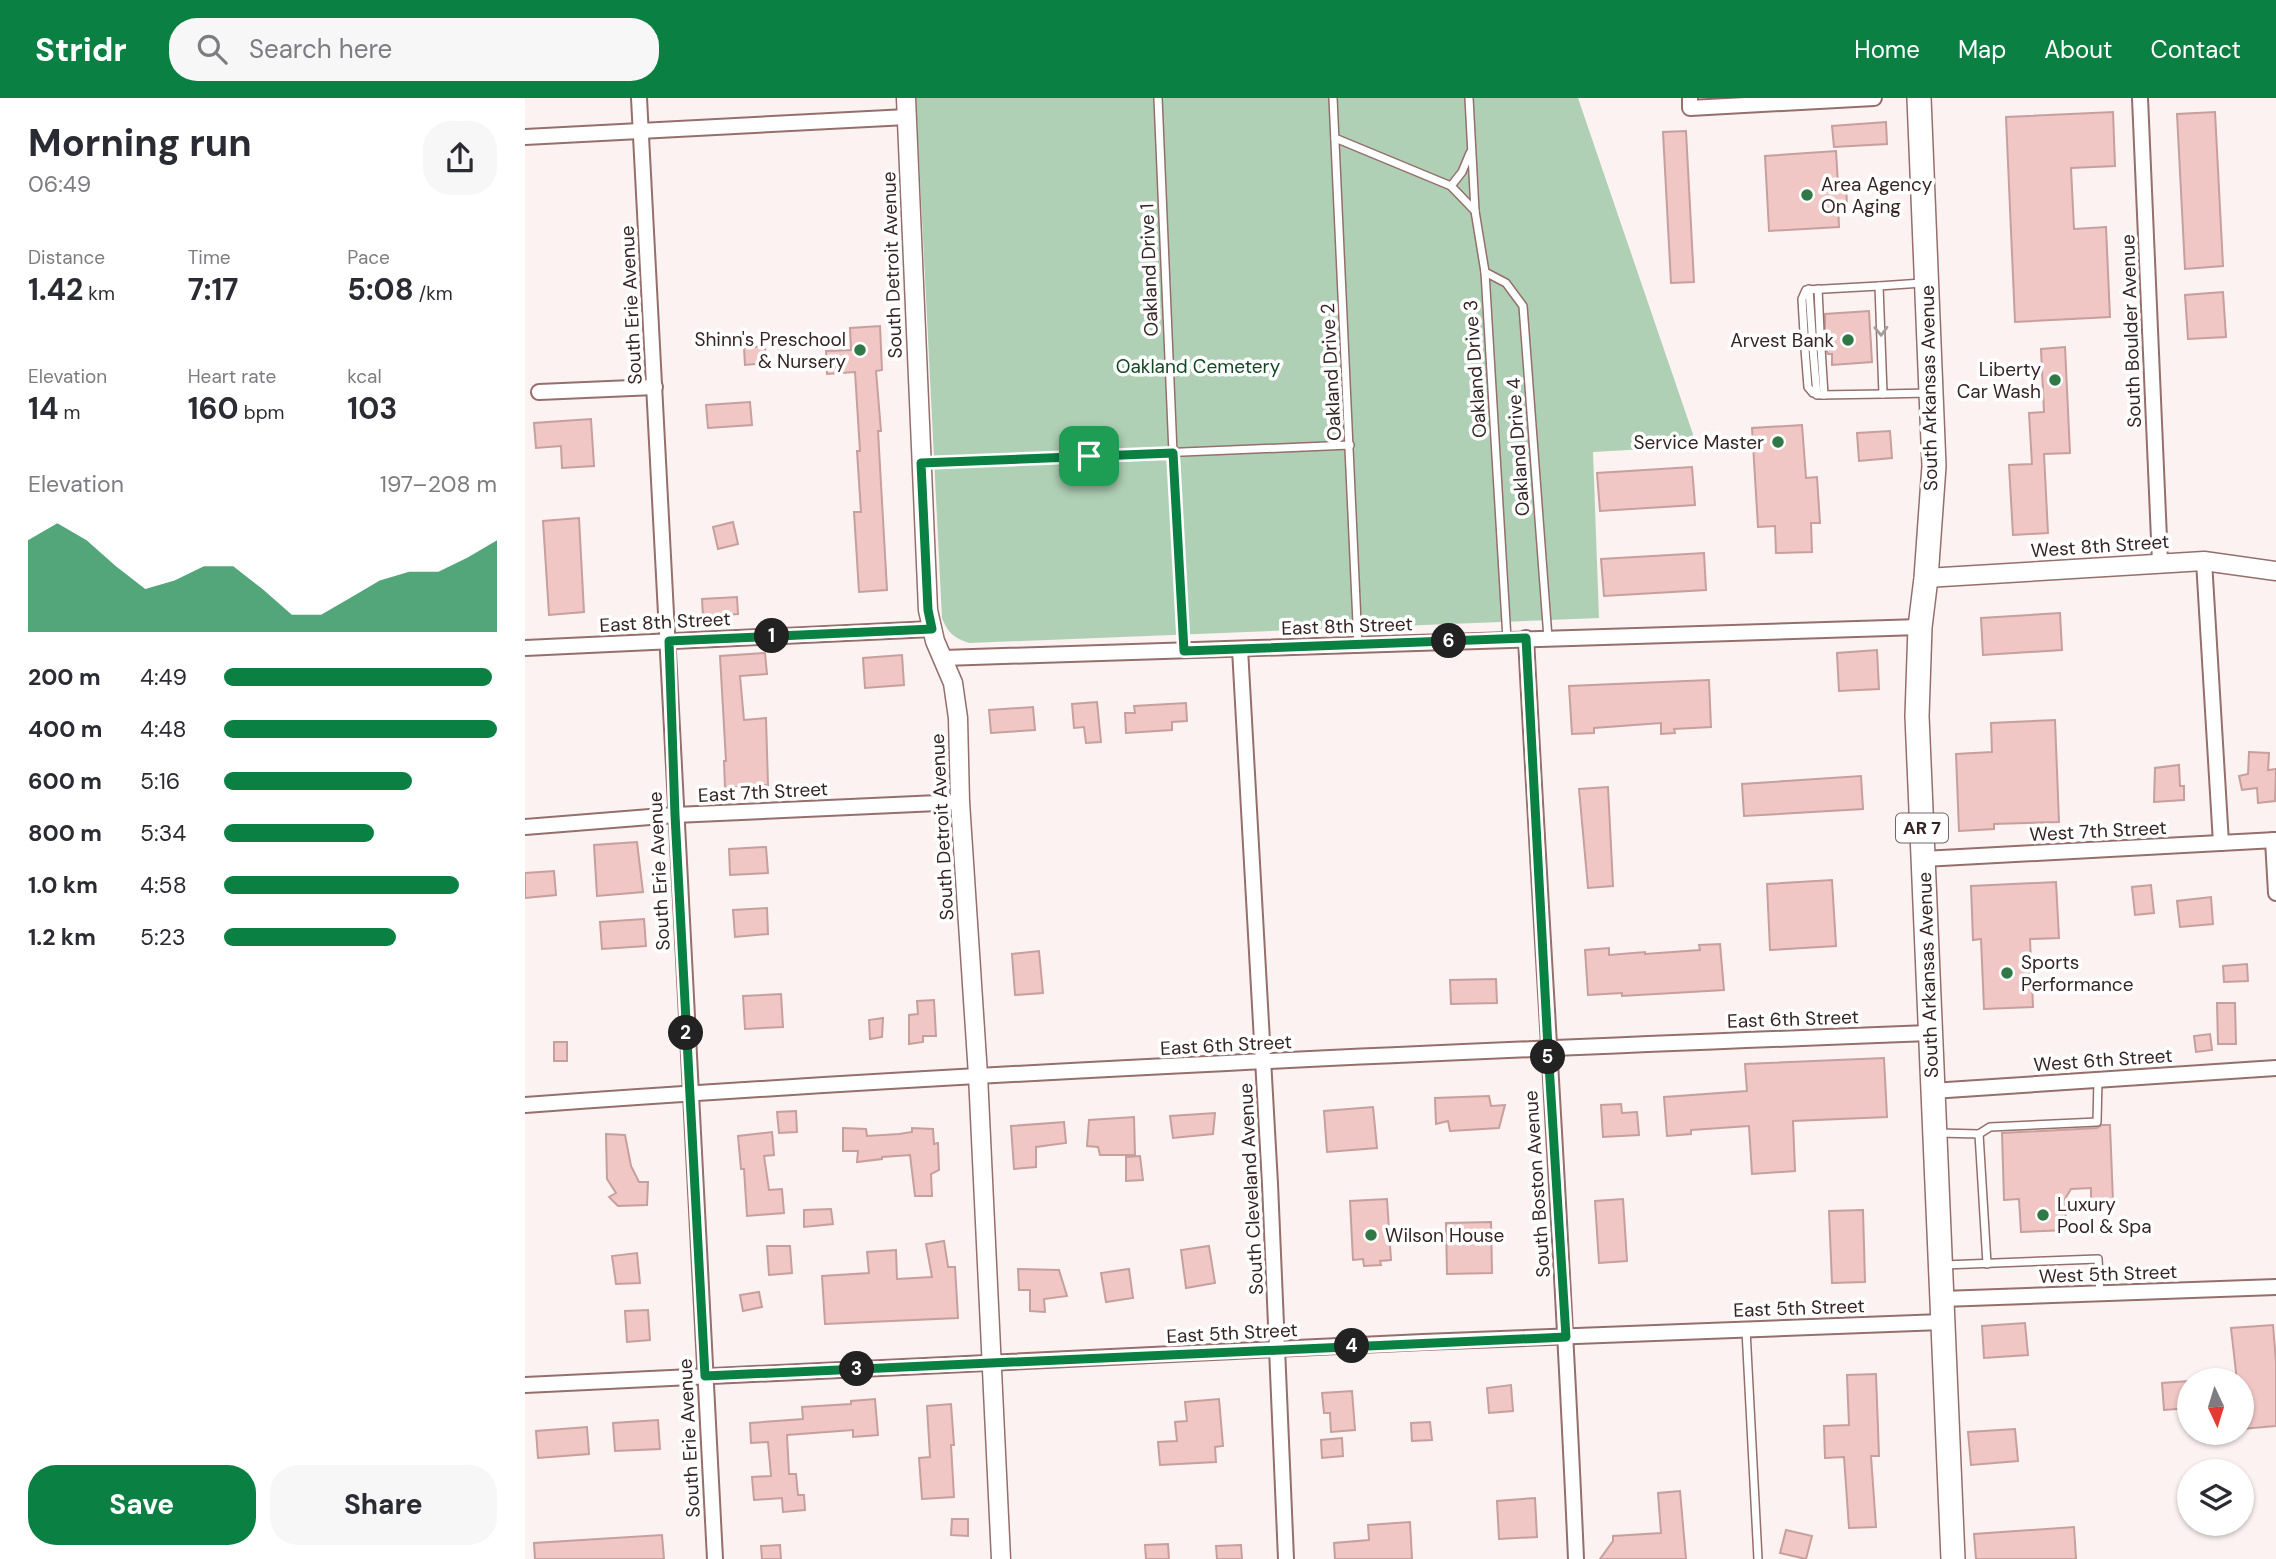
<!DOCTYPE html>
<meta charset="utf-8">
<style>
body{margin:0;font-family:"DM Sans",sans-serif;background:#f7f7f7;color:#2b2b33;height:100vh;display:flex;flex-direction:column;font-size:26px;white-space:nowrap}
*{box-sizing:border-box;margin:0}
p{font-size:23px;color:#7c7c81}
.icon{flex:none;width:38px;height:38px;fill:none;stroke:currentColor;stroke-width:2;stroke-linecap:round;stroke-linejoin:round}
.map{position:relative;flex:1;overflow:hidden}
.details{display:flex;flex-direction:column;background:#fff;width:525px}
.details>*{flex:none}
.needle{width:46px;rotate:176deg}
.controls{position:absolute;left:1652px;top:1270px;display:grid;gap:14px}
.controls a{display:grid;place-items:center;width:77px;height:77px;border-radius:50%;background:#fff;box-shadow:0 2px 5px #0004;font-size:35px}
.pin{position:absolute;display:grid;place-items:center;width:60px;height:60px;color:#fff;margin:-30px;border-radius:14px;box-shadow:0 4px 10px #0006}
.km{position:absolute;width:35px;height:35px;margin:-18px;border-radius:50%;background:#222;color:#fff;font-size:19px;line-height:35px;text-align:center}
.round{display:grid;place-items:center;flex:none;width:74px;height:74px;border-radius:28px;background:#f7f7f7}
.head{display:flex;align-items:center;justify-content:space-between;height:119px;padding:0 28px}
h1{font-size:38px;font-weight:700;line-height:52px}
.stats{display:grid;grid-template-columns:repeat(3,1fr);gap:10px;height:119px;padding:7px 28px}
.stats div{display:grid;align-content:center}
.stats b{font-size:30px;font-weight:700}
.stats small{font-size:19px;font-weight:400}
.stats p{font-size:19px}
.chart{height:196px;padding:14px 28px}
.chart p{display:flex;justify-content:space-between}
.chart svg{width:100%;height:126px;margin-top:7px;fill:#0b8043;opacity:.7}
.button{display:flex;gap:14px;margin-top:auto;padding:14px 28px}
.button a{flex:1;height:80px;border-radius:28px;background:#0b8043;color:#fff;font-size:28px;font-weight:700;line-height:80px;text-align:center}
.button a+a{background:#f7f7f7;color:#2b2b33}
ul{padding:0 28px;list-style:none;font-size:23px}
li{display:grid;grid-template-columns:112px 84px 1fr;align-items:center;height:52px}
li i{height:18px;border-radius:9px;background:#0b8043}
header{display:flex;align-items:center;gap:42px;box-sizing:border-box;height:98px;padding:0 35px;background:#0b8043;color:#fff}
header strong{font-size:33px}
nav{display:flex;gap:38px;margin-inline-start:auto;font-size:24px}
.search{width:490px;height:63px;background:#f7f7f7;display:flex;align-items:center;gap:18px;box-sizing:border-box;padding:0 24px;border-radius:28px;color:#7c7c81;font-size:26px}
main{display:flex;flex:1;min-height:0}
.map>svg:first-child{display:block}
</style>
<header>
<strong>Stridr</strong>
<div class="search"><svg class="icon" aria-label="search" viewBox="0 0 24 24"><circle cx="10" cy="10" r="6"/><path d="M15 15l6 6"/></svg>Search here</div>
<nav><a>Home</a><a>Map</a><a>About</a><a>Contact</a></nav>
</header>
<main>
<section class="details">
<div class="head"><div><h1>Morning run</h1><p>06:49</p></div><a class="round"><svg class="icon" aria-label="share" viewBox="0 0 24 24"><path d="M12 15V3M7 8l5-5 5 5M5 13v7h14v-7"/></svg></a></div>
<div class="stats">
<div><p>Distance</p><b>1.42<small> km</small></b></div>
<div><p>Time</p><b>7:17</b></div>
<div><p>Pace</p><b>5:08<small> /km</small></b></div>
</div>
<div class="stats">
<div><p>Elevation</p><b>14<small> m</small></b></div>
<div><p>Heart rate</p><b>160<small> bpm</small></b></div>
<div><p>kcal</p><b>103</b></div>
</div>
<div class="chart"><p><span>Elevation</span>197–208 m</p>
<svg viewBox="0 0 160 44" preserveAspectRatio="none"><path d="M0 44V12L10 6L20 12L30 21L40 29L50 26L60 21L70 21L80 29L90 38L100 38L110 32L120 26L130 23L140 23L150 18L160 12V44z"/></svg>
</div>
<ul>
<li><b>200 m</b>4:49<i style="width:98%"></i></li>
<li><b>400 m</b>4:48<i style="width:100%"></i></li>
<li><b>600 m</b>5:16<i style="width:69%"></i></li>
<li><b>800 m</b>5:34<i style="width:55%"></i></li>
<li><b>1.0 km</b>4:58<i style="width:86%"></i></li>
<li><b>1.2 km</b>5:23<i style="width:63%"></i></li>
</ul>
<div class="button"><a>Save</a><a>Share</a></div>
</section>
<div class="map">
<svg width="1751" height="1461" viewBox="0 0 1751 1461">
<rect width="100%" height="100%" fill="#fbf2f1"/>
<path fill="#afd0b5" d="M 391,0 L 1053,0 L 1172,348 L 1068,354 L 1074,520 L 444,545 C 429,540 423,535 417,520 Z"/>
<g fill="#f0c7c4" stroke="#c79f9c" stroke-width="2">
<polygon points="1588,14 1590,68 1546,70 1549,131 1581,129 1585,219 1490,224 1481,19"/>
<polygon points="1690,14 1698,168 1660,171 1652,16"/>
<polygon points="1361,24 1362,46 1309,49 1307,28"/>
<polygon points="1161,33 1169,184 1146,185 1138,34"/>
<polygon points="1311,53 1313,86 1321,86 1322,108 1313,108 1314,129 1244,133 1240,58"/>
<polygon points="1698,194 1701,239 1663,241 1660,197"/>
<polygon points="1344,213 1347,264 1307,267 1307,256 1303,256 1299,245 1277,246 1277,241 1296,240 1300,237 1300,216"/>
<polygon points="355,228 357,272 351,273 356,333 353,333 362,492 334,494 329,414 336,414 332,353 335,353 330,274 302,276 301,253 326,252 325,230"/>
<polygon points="240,248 241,265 220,267 219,250"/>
<polygon points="1540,249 1545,355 1519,356 1523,435 1488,437 1484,367 1507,366 1504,315 1519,314 1516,251"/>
<polygon points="225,304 227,327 183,330 181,307"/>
<polygon points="66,321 69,368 37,370 36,348 11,350 9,325"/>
<polygon points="1277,327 1281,380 1292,379 1295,425 1286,425 1287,454 1251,455 1250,428 1233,429 1227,330"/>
<polygon points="1365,333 1367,360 1334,363 1332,335"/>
<polygon points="1167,369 1170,407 1075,413 1072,375"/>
<polygon points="54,420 59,514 24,517 18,423"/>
<polygon points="208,424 213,446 193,451 188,429"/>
<polygon points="1179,455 1181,492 1079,498 1076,461"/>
<polygon points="212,499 213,516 178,518 177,501"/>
<polygon points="1535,515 1537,552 1458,557 1456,520"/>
<polygon points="1352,552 1354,591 1314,593 1312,555"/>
<polygon points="240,555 242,576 215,578 219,622 241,620 243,687 200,690 199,663 201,663 195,558"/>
<polygon points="377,557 379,587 340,590 338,560"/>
<polygon points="1184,582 1186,629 1149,631 1150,635 1136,636 1136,625 1069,630 1069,635 1047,636 1044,588"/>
<polygon points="572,604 576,644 561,645 559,629 549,630 547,606"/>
<polygon points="661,605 662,623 647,624 647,632 601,635 600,615 610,615 609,608"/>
<polygon points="508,609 510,632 466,635 464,612"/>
<polygon points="1530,622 1534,724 1469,726 1469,731 1434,733 1431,656 1467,654 1466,625"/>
<polygon points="1724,654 1744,655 1743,672 1751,671 1750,703 1733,705 1732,690 1717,692 1714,678 1723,676"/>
<polygon points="1654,667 1655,688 1659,688 1659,702 1629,704 1630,670"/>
<polygon points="1336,678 1338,711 1219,718 1217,686"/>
<polygon points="1083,689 1088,788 1063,790 1054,691"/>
<polygon points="112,744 118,794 72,798 69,747"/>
<polygon points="241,749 243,775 205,777 204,751"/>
<polygon points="29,773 31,797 0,800 0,775"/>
<polygon points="1307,782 1311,848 1245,852 1242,786"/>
<polygon points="1531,784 1534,840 1505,841 1508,909 1459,911 1456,841 1448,842 1446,788"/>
<polygon points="1626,787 1629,815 1610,817 1607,789"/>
<polygon points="1686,799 1688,826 1655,829 1652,803"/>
<polygon points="242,810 243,836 210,839 208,812"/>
<polygon points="119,821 121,848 77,851 75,824"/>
<polygon points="1195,846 1199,892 1097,898 1097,895 1063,897 1060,852 1084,850 1084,857 1120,854 1120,856 1175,852 1174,847"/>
<polygon points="514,853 518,895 490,897 487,856"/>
<polygon points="1722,866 1723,883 1699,884 1698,868"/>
<polygon points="971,881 972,905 926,906 925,882"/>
<polygon points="256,896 258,929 220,931 218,898"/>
<polygon points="409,902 411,938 398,938 398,944 384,946 384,917 393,916 392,903"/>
<polygon points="1692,905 1710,905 1711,946 1693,946"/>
<polygon points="358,920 357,939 345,941 344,922"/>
<polygon points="1685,936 1687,952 1671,954 1669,938"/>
<rect x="29" y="944" width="13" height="19"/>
<polygon points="1359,960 1362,1019 1268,1023 1270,1073 1227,1076 1224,1028 1166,1032 1166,1036 1142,1038 1139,999 1222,993 1220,966"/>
<polygon points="964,998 966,1008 980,1007 974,1030 925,1033 923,1023 911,1026 910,1000"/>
<polygon points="1096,1006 1097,1015 1112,1014 1114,1037 1078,1039 1076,1007"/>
<polygon points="848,1009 852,1050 802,1054 799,1013"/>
<polygon points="271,1013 272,1034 254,1035 252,1014"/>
<polygon points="690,1015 688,1036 648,1040 645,1018"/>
<polygon points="609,1019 610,1057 575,1057 573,1049 562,1048 564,1022"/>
<polygon points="539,1024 541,1045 511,1049 511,1069 489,1071 486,1028"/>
<polygon points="1577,1027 1585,1027 1588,1104 1566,1104 1566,1090 1546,1091 1540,1101 1541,1132 1496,1134 1494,1101 1479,1102 1477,1035 1572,1030"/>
<polygon points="318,1030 341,1031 342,1038 374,1036 387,1034 387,1030 408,1031 409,1046 413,1045 414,1072 406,1076 407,1098 390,1098 385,1057 357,1059 357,1061 332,1064 333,1053 318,1053"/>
<polygon points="247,1034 249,1057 239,1058 244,1092 257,1091 259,1115 222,1118 219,1071 216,1071 213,1038"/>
<polygon points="81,1036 100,1037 106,1068 114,1084 123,1084 122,1107 93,1108 84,1099 91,1095 82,1081"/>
<polygon points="615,1058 618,1082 601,1083 601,1059"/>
<polygon points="862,1101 866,1162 855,1163 856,1167 839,1168 838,1161 828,1162 825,1103"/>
<polygon points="1098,1101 1102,1163 1074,1165 1070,1103"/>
<polygon points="306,1111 308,1126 279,1129 279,1112"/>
<polygon points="1338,1112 1340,1184 1307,1185 1304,1113"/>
<polygon points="966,1124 967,1175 922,1176 921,1125"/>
<polygon points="419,1143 423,1169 430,1169 433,1220 300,1226 297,1178 344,1175 342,1154 371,1152 372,1181 407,1179 401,1146"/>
<polygon points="242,1148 265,1148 267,1175 244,1177"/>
<polygon points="684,1148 690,1185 661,1190 656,1152"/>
<polygon points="112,1155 115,1185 91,1186 87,1158"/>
<polygon points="493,1171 534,1172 542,1198 519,1201 520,1214 505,1213 505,1192 494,1192"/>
<polygon points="604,1171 608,1200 581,1204 576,1175"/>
<polygon points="234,1194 237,1209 218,1213 215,1197"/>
<polygon points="123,1212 125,1242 102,1244 100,1213"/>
<polygon points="1500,1225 1503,1257 1459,1260 1457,1228"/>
<polygon points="1748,1227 1751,1264 1751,1328 1717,1331 1717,1283 1712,1283 1706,1230"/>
<polygon points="1351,1276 1354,1358 1346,1358 1351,1429 1324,1430 1319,1359 1300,1360 1299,1328 1324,1327 1322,1277"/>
<polygon points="1664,1283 1664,1310 1639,1312 1637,1285"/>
<polygon points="986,1287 988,1313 964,1315 962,1290"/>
<polygon points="827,1293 830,1332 806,1334 805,1315 799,1315 797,1295"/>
<polygon points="350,1301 353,1337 328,1339 328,1332 262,1337 264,1376 271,1376 273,1397 279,1397 280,1412 258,1414 257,1400 229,1402 227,1379 246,1378 243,1344 226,1345 225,1325 278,1321 277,1309 326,1306 326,1303"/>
<polygon points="694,1301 698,1348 690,1349 691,1364 635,1367 633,1344 652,1343 650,1324 662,1323 660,1304"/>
<polygon points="426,1306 429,1347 426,1347 429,1399 397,1401 394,1360 405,1359 402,1308"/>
<polygon points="133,1322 135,1351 90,1353 88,1325"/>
<polygon points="905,1324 907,1342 887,1343 886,1325"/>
<polygon points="62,1329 64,1356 13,1360 11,1333"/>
<polygon points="1490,1331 1493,1363 1446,1367 1443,1334"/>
<polygon points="817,1340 818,1358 797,1360 796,1342"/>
<polygon points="1155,1393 1161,1461 1075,1461 1088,1443 1088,1438 1136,1435 1133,1395"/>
<polygon points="1010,1400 1012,1439 974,1441 972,1403"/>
<polygon points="427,1421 443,1421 443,1438 426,1437"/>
<polygon points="885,1424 887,1461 810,1461 809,1445 844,1442 843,1427"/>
<polygon points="1549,1429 1551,1461 1451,1461 1449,1436"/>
<polygon points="1261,1432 1287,1438 1281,1461 1255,1455"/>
<polygon points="137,1437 139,1461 10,1461 9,1445"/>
<polygon points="643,1446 644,1461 621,1461 620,1447"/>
<polygon points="255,1447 256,1461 237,1461 236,1448"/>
<polygon points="716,1447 717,1461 692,1461 691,1448"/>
</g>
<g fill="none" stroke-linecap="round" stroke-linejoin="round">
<g stroke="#946f6c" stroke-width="10">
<g id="service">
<polyline points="633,0 648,355 659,552"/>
<polyline points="808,0 833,547"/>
<polyline points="944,0 950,113 960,174 982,541"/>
<polyline points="810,40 926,88 950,113"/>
<polyline points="926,88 937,74 945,55"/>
<polyline points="960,174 981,185 998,208 1023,540"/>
<polyline points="1397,185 1354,188 1358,296 1404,295"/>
<polyline points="1284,191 1287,235"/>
<polyline points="1293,191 1295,234"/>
<polyline points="1279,235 1277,201 1281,192 1354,188"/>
<polyline points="1296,250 1299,297"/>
<polyline points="1280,251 1283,289 1288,295 1295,297 1358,296"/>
<polyline points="1288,251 1292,297"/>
<polyline points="399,365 825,347"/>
<polyline points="1414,1035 1454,1036 1462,1166"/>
<polyline points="1454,1036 1465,1029 1572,1024 1573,982"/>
<polyline points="1419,1167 1573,1161 1575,1195"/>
<polyline points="1221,1232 1233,1461"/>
</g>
</g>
<g stroke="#946f6c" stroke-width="18">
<g id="minor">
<path d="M 114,0 C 142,487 163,974 190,1461"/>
<polyline points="1165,0 1165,10 1349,0"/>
<polyline points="1615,0 1635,464"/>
<polyline points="0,39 382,19"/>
<polyline points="14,294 130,289"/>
<polyline points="1679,463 1696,745"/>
<path d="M 1001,540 C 1017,847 1038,1154 1051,1461"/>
<polyline points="0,550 407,531"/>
<polyline points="715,551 745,1086 761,1461"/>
<polyline points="418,560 1395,529"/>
<polyline points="0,729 150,717 435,704"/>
<polyline points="1748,742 1751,795"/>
<polyline points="1398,761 1751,742"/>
<polyline points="1407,993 1751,970"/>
<path d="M 0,1007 C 468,973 936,953 1404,935"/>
<polyline points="1417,1201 1751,1189"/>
<polyline points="0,1287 898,1244 1417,1224"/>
</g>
</g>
<g stroke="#946f6c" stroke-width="21">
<g id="tertiary">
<polyline points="381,0 403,512 410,543 428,585 433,620 435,704 453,977 476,1461"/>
<polyline points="1401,480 1679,463 1751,473"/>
</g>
</g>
<g stroke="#946f6c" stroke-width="26">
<polyline id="trunk" points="1394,0 1409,368 1401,480 1395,529 1392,618 1428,1461"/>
</g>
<use href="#service" stroke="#fff" stroke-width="7"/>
<use href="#minor" stroke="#fff" stroke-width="14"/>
<use href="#tertiary" stroke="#fff" stroke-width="18"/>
<use href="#trunk" stroke="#fff" stroke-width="23"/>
</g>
<defs><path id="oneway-chevron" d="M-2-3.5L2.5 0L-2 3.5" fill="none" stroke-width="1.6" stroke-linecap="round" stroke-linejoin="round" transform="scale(1.75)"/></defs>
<use stroke="#a49d9c" href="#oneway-chevron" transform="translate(1356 233) rotate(88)"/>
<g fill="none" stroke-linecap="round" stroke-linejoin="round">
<g stroke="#fff" stroke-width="14">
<polygon id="route" points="648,355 659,553 1001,540 1023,950 1041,1239 180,1278 150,717 144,543 407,531 403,512 396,365"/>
</g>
<use href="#route" stroke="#0b8043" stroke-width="9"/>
</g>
<g fill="#307946" stroke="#fff" stroke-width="2.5">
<circle cx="1282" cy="97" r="7"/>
<circle cx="1323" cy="242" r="7"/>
<circle cx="335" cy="252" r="7"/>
<circle cx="1530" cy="282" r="7"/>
<circle cx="1253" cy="344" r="7"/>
<circle cx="1482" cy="875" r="7"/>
<circle cx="1518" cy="1117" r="7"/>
<circle cx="846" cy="1137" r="7"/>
</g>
<g text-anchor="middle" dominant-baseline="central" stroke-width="7" stroke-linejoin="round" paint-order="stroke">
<rect fill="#fff" stroke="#726666" stroke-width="2" x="1371" y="715.5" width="52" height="29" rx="5"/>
<g font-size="18" font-weight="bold" fill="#352524">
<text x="1397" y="730">AR 7</text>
</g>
<g font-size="19" fill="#352524" stroke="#fff" text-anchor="start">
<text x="1296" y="86">Area Agency<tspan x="1296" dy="22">On Aging</tspan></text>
<text x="321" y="241" text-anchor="end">Shinn's Preschool<tspan x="321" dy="22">&amp; Nursery</tspan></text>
<text x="1309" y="242" text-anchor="end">Arvest Bank</text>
<text x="1516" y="271" text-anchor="end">Liberty<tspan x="1516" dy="22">Car Wash</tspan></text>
<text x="1239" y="344" text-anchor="end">Service Master</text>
<text x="1496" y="864">Sports<tspan x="1496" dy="22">Performance</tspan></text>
<text x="1532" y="1106">Luxury<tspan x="1532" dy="22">Pool &amp; Spa</tspan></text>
<text x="860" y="1137">Wilson House</text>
</g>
<g font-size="19" fill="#352524" stroke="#fff">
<text transform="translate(367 167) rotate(-92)">South Detroit Avenue</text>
<text transform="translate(624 172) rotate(-92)">Oakland Drive 1</text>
<text transform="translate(106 207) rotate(-93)">South Erie Avenue</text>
<text transform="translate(1606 233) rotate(-92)">South Boulder Avenue</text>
<text transform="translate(950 271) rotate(-94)">Oakland Drive 3</text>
<text transform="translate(806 274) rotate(-93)">Oakland Drive 2</text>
<text transform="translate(1404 290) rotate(-91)">South Arkansas Avenue</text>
<text transform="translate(993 349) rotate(-94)">Oakland Drive 4</text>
<text transform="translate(1575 448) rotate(-4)">West 8th Street</text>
<text transform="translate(140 524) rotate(-3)">East 8th Street</text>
<text transform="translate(822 528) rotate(-2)">East 8th Street</text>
<text transform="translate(238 694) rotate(-3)">East 7th Street</text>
<text transform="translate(417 729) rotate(-93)">South Detroit Avenue</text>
<text transform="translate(1573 733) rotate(-3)">West 7th Street</text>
<text transform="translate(134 773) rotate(-93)">South Erie Avenue</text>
<text transform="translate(1403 877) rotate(-92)">South Arkansas Avenue</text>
<text transform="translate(1268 921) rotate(-2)">East 6th Street</text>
<text transform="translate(701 947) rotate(-3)">East 6th Street</text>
<text transform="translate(1578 962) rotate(-4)">West 6th Street</text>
<text transform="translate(1012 1086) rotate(-94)">South Boston Avenue</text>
<text transform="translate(726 1091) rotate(-93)">South Cleveland Avenue</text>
<text transform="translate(1583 1176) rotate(-2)">West 5th Street</text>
<text transform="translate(1274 1210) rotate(-2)">East 5th Street</text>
<text transform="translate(707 1235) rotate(-3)">East 5th Street</text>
<text transform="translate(164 1340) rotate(-93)">South Erie Avenue</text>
</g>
<g font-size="19" fill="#124724" stroke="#fff">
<text x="673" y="268">Oakland Cemetery</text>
</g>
</g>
</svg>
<div class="controls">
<a><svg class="needle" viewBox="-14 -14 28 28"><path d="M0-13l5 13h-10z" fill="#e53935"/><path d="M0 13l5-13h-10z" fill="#7c7c81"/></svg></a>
<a><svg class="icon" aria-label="layers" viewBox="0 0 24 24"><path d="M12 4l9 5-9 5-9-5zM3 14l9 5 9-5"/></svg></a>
</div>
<div class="pin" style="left:564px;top:358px;background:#1e9e55"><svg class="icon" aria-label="arrive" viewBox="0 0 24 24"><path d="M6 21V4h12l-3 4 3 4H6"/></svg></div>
<b class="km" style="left:247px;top:538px">1</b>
<b class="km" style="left:161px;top:935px">2</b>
<b class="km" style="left:332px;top:1271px">3</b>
<b class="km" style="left:827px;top:1248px">4</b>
<b class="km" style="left:1023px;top:959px">5</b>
<b class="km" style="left:924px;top:543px">6</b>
</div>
</main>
